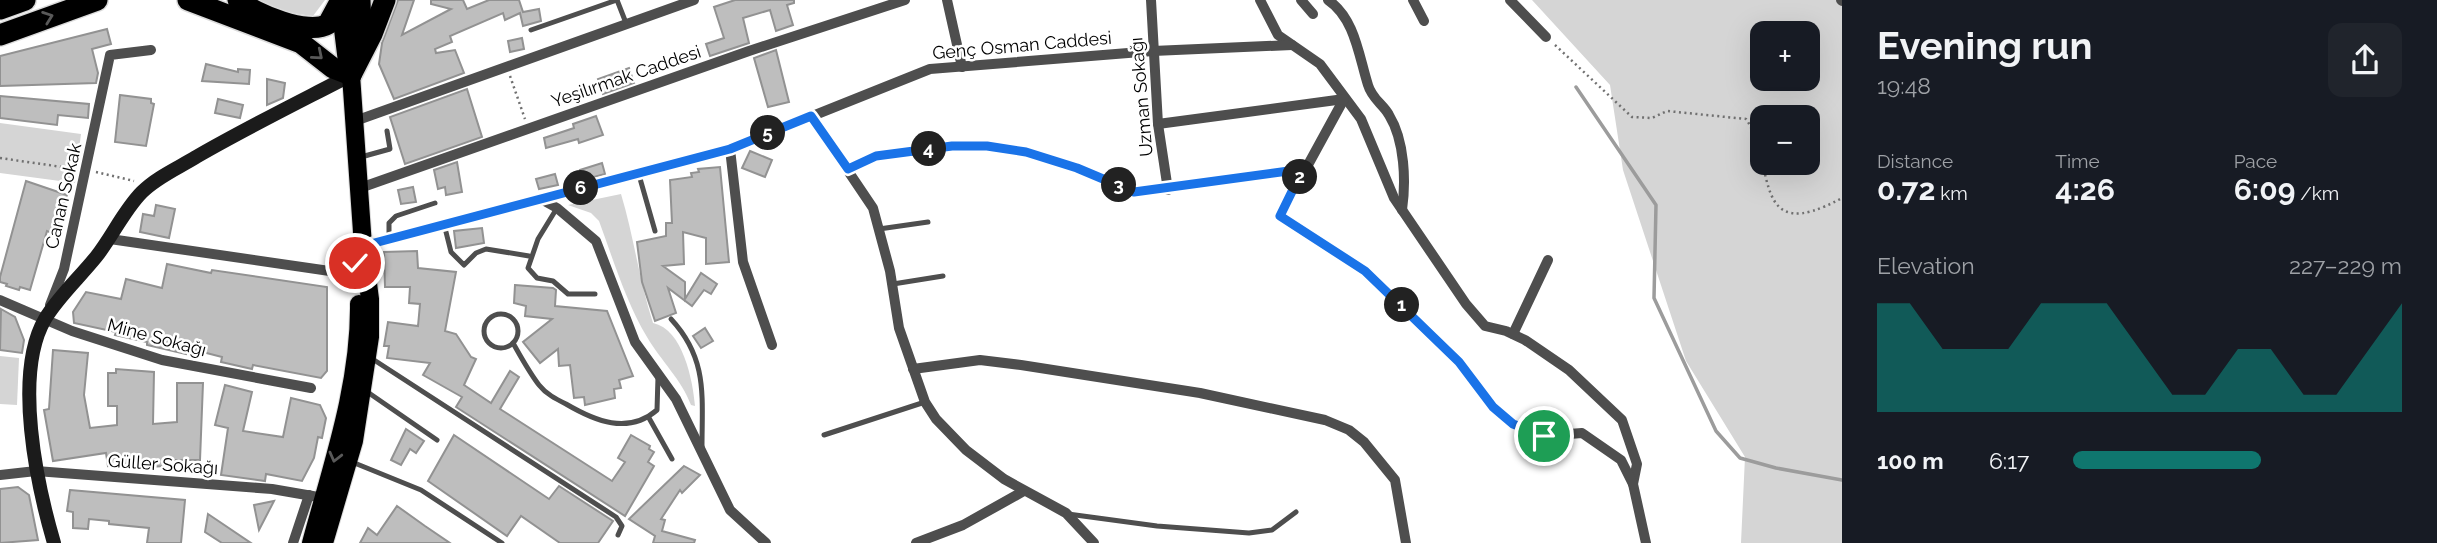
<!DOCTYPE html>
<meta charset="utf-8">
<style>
body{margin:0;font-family:Raleway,sans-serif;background:#20242c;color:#f1f3f6;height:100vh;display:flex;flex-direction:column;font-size:26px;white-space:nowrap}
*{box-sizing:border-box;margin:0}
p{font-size:23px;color:#9ea1a6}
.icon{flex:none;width:38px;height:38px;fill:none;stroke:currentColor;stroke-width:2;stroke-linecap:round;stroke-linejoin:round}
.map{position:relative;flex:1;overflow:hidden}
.sheet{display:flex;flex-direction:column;background:#171b24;width:595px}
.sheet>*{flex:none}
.buttons{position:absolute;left:1750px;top:21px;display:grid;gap:14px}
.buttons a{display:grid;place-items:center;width:70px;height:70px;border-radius:14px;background:#171b24;box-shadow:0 7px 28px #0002;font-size:35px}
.pin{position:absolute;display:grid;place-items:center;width:60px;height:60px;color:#fff;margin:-30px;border:4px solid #fff;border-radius:50%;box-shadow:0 2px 7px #0007}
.km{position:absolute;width:35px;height:35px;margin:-18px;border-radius:50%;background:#222;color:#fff;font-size:19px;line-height:35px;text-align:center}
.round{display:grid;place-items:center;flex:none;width:74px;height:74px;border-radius:14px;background:#20242c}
.headline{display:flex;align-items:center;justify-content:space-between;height:119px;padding:0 35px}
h1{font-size:38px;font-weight:700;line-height:52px}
.stats{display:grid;grid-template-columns:repeat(3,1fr);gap:10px;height:119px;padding:7px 35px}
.stats div{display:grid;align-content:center}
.stats b{font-size:30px;font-weight:700}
.stats small{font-size:19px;font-weight:400}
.stats p{font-size:19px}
.chart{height:196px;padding:14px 35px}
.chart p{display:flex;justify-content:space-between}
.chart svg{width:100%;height:126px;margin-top:7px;fill:#0f766e;opacity:.7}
ul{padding:0 35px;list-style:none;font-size:23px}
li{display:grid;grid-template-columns:112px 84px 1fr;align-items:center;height:52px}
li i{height:18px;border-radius:9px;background:#0f766e}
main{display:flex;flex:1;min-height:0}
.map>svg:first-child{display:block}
</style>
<main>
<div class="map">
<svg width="1842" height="543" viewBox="0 0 1842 543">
<rect width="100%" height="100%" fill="#fff"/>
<g fill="#d5d5d5" fill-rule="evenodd">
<polygon points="254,0 325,0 313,16 283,12"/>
<path d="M 1532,0 L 1842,0 L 1842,543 L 1741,543 L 1745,457 L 1686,361 L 1623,170 L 1610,85 ZM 1762,33 L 1808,33 L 1808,79 L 1762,79 ZM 1762,117 L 1808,117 L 1808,163 L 1762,163 Z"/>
<polygon points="0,123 81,134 75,183 0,173"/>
<path d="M 621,194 C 634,237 639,280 653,323 C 683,329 693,381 695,406 L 691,405 C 682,380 661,361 647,337 C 626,302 613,259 599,221 L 591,213 L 568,205 Z"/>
<polygon points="0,356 19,358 17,405 0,404"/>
</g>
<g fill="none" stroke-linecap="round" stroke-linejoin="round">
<polyline stroke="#9c9c9c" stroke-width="3.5" points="1576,87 1656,205 1654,298 1716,431 1740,458 1776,468 1842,480"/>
</g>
<g fill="#bebebe" stroke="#929292" stroke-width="2">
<polygon points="398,0 414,0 402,35 451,9 431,4 431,0 463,0 467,9 489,0 519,0 523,12 539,9 541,21 523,26 520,13 505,20 503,13 450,36 452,42 435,49 436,53 455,50 464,73 394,99 379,64 382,43"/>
<polygon points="735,0 794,0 794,3 787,5 793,25 776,31 770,10 743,18 749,43 710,56 706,44 724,38 714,7"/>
<polygon points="107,29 111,44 92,49 98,73 96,83 0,86 0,56"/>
<polygon points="522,38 524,49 510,52 508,41"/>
<polygon points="776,50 789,102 768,107 754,58"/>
<polygon points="206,64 238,72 238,69 250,70 249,84 202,81"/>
<polygon points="629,68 634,83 603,94 598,79"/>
<polygon points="267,79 285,83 283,98 267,105"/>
<polygon points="467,89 482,137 405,164 390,117"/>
<polygon points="120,95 151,99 151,103 154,104 146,146 115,142"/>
<polygon points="0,96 89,104 88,118 58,115 57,125 0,118"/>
<polygon points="218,99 243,105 240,118 215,113"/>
<polygon points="596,116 603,135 579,143 578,139 546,148 544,138 574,128 573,124"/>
<polygon points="750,151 772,160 765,177 742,168"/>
<polygon points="457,162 462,192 446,195 445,187 438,189 434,170"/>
<polygon points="602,163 605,174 583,180 580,170"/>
<polygon points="720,167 729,262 706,264 706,238 683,232 684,264 663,266 685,282 685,299 701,273 717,284 711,294 704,290 692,306 668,288 676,313 655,321 642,282 637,242 666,236 666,223 672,223 670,180 692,177 691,173 699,172 698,169"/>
<polygon points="555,174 558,185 539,189 536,179"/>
<polygon points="26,181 67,195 55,234 47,231 30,290 20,287 19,290 6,286 7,284 0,282 0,277"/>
<polygon points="413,187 416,202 401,204 398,190"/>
<polygon points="156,205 175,209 169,238 140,232 143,214 154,216"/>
<polygon points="482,228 484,243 456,248 454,231"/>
<polygon points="417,251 418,268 456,272 445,331 456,334 471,357 476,359 464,385 491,403 510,371 519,377 500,409 612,481 625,462 618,458 631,435 650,446 649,449 654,452 648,462 654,466 625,516 456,407 462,397 423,375 430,363 387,358 389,346 384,346 388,322 418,326 420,304 409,303 410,287 385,287 384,252"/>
<polygon points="167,264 211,273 212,270 327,287 327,371 321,378 253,365 252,369 221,362 222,357 187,348 186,354 147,345 147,342 115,335 116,332 74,323 73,312 86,292 121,299 126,279 162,288"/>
<polygon points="515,285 553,288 556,290 555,306 607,311 633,376 619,380 621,388 614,389 615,398 585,405 584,397 574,398 570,365 559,366 558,349 540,363 523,342 552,319 525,316 526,306 514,303"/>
<polygon points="1,309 15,317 24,340 22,353 0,350"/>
<polygon points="705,328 713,341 701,348 693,336"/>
<polygon points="53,350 88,353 84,395 90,428 117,425 117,406 108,406 108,373 116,373 116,369 154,372 153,424 177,422 177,383 203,383 200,460 165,460 165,466 129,468 129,463 108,466 106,453 53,461 44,410 49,409"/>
<polygon points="225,385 252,392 243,431 283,437 291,398 320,405 326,418 322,438 318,437 314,458 302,481 266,474 265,481 221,475 228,428 215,425"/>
<polygon points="406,429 424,441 416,453 410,449 401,465 391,460"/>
<polygon points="454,435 549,499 559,486 613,521 598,543 560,543 521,516 507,536 428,481"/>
<polygon points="684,466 700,475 682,493 680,490 661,519 665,520 662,531 695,540 694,543 653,543 655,536 629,519"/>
<polygon points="18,487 29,495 38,540 0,543 0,489"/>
<polygon points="70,490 185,500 181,543 147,543 149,528 109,524 109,521 89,519 88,529 73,528 73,512 67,511"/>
<polygon points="274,501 259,530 254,505"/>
<polygon points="397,506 425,526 450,543 360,543 368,528 377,535"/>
<polygon points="208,514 251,543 222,543 205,532"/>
</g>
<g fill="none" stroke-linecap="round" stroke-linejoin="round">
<g stroke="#dbdbdb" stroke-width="20">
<g id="primary">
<path d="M 311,543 C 332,465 360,385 359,304"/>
<polyline points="324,543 354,441 370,337 370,299 363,246 351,75"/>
</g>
</g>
<g stroke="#dbdbdb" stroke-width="24">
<g id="highway">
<polyline points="188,0 301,43 333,68 351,75"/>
<path d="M 238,0 C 255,14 308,36 328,24 L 341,0"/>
<polyline points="341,1 349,66"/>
<polyline points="0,9 25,0"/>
<polyline points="0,35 97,0"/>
<polyline points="357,49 361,31 360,0"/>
<polyline points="351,75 372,34 385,0"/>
</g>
</g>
<g stroke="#707070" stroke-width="2.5" stroke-dasharray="2 3.5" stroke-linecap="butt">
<path d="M 1555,45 L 1632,117 L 1652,118 L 1667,111 L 1746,119 C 1777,165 1750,248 1842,198"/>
<polyline points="510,76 525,119"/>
<polyline points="0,158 76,169"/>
<polyline points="96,172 134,181"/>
</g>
<g stroke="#4e4e4e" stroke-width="5">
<polyline points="617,0 626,23"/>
<polyline points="531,30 617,0"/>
<polyline points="361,157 390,149 387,131"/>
<polyline points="639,175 655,231"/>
<polyline points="557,208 538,239 528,268 537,278 553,281 568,294 595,294"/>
<polyline points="444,224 451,252 464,265 476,253 486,249 529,256"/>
<polyline points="879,229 928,222"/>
<polyline points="389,238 389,223 396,216 435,203"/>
<polyline points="893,284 943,276"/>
<circle cx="501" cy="331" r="17"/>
<path d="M 671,319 C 708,359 702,396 702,447"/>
<path d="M 513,343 C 521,357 529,372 539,385 C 546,394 556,399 566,404 C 595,421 628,435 657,410 L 658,377"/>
<polyline points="371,358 616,517 622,526 618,535"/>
<polyline points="366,391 437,440"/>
<polyline points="649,418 672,459"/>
<polyline points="824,435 925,402"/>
<polyline points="352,462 421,490 502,543"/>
<polyline points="1068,514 1157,526 1249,533 1272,530 1296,512"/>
</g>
<g stroke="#4e4e4e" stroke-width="10">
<polyline points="947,0 962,67"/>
<polyline points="1151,0 1158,124 1168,190"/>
<polyline points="1260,0 1278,35 1320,64 1361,119 1394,198 1466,304 1485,326 1506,331 1525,340 1569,370 1622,420 1637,464 1633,484 1646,543"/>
<polyline points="1301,0 1313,14"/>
<path d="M 1328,0 C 1355,18 1359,57 1368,85 C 1372,99 1383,104 1389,115 C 1405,141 1406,182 1402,210"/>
<polyline points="1413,0 1424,21"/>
<polyline points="1510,0 1546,37"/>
<polyline points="1841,0 1842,1"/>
<polyline points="1344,99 1280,216 1365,271 1459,362 1493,407 1513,424 1544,436 1582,433 1621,460 1633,484"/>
<polyline points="811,116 873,208 890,271 899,328 925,402 936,419 966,450 1004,479 1066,513 1094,543"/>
<polyline points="355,121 694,0"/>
<polyline points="1158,124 1344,99"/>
<polyline points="730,149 743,262 772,345"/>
<polyline points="848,169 876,156 952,146 987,146 1026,152 1077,168 1134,193 1303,169"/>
<polyline points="360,188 749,51 905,0"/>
<polyline points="539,198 557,208 596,241 635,342 676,399 730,510 766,543"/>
<polyline points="110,239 357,275"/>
<polyline points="363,246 730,149 930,69 1153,51 1292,45"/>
<polyline points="0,300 72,331 162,360 311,388"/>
<polyline points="50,305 64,269 110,55 151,50"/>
<polyline points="1513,334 1548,260"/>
<polyline points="913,369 980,360 1021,365 1200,393 1325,420 1349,430 1364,442 1395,480 1406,543"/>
<polyline points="0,475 36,471 272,489 324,498"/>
<polyline points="293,543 309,495"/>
<polyline points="916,543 963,525 1024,491"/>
</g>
<path stroke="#1b1b1b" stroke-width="14" d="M 54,543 C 37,485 13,374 45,319 C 58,297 80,277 96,257 C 112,237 124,210 142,192 C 157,177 178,168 196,157 C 246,128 299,102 351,75"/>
<use href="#primary" stroke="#000" stroke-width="18"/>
<use href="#highway" stroke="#000" stroke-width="21"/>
</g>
<defs><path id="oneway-chevron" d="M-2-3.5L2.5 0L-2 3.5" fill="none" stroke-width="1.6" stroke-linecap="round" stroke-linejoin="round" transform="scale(1.75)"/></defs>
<g stroke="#595959">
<use href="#oneway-chevron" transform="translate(48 17) rotate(-20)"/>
<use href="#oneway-chevron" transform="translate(318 55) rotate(40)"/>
<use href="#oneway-chevron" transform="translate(335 457) rotate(104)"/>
</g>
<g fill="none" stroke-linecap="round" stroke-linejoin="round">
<g stroke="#fff" stroke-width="14">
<polyline id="route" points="355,263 363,246 730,149 811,116 848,169 876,156 952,146 987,146 1026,152 1077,168 1134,192 1303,169 1280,216 1365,271 1459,362 1493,407 1513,424 1544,436"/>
</g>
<use href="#route" stroke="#1a73e8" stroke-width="9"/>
</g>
<g text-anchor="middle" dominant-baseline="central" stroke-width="5" stroke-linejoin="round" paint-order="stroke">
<g font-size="18" fill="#000" stroke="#fff">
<text transform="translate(1022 45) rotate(-5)">Genç Osman Caddesi</text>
<text transform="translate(626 76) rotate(-19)">Yeşilırmak Caddesi</text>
<text transform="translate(1141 97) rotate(-95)">Uzman Sokağı</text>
<text transform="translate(63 196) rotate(-77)">Canan Sokak</text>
<text transform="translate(157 337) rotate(15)">Mine Sokağı</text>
<text transform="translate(163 464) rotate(4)">Güller Sokağı</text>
</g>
</g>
</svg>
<div class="buttons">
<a>+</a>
<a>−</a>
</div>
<div class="pin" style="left:1544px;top:436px;background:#1e9e55"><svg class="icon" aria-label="arrive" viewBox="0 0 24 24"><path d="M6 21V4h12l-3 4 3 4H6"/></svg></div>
<div class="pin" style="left:355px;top:263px;background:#d93025"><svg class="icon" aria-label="check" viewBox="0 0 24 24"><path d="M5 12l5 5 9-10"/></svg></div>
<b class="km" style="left:1402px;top:305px">1</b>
<b class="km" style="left:1300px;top:177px">2</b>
<b class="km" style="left:1119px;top:185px">3</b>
<b class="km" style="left:929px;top:149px">4</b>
<b class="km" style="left:768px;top:133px">5</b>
<b class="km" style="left:581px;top:188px">6</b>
</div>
<section class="sheet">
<div class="headline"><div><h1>Evening run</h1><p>19:48</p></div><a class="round"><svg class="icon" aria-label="share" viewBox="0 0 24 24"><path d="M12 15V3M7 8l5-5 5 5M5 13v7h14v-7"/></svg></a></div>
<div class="stats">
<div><p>Distance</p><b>0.72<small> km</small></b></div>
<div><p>Time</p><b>4:26</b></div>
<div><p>Pace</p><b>6:09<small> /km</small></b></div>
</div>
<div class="chart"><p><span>Elevation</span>227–229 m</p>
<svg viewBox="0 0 160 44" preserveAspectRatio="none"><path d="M0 44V6L10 6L20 22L30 22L40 22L50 6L60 6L70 6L80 22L90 38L100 38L110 22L120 22L130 38L140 38L150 22L160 6V44z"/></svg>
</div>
<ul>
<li><b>100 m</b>6:17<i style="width:57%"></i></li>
</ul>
</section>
</main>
